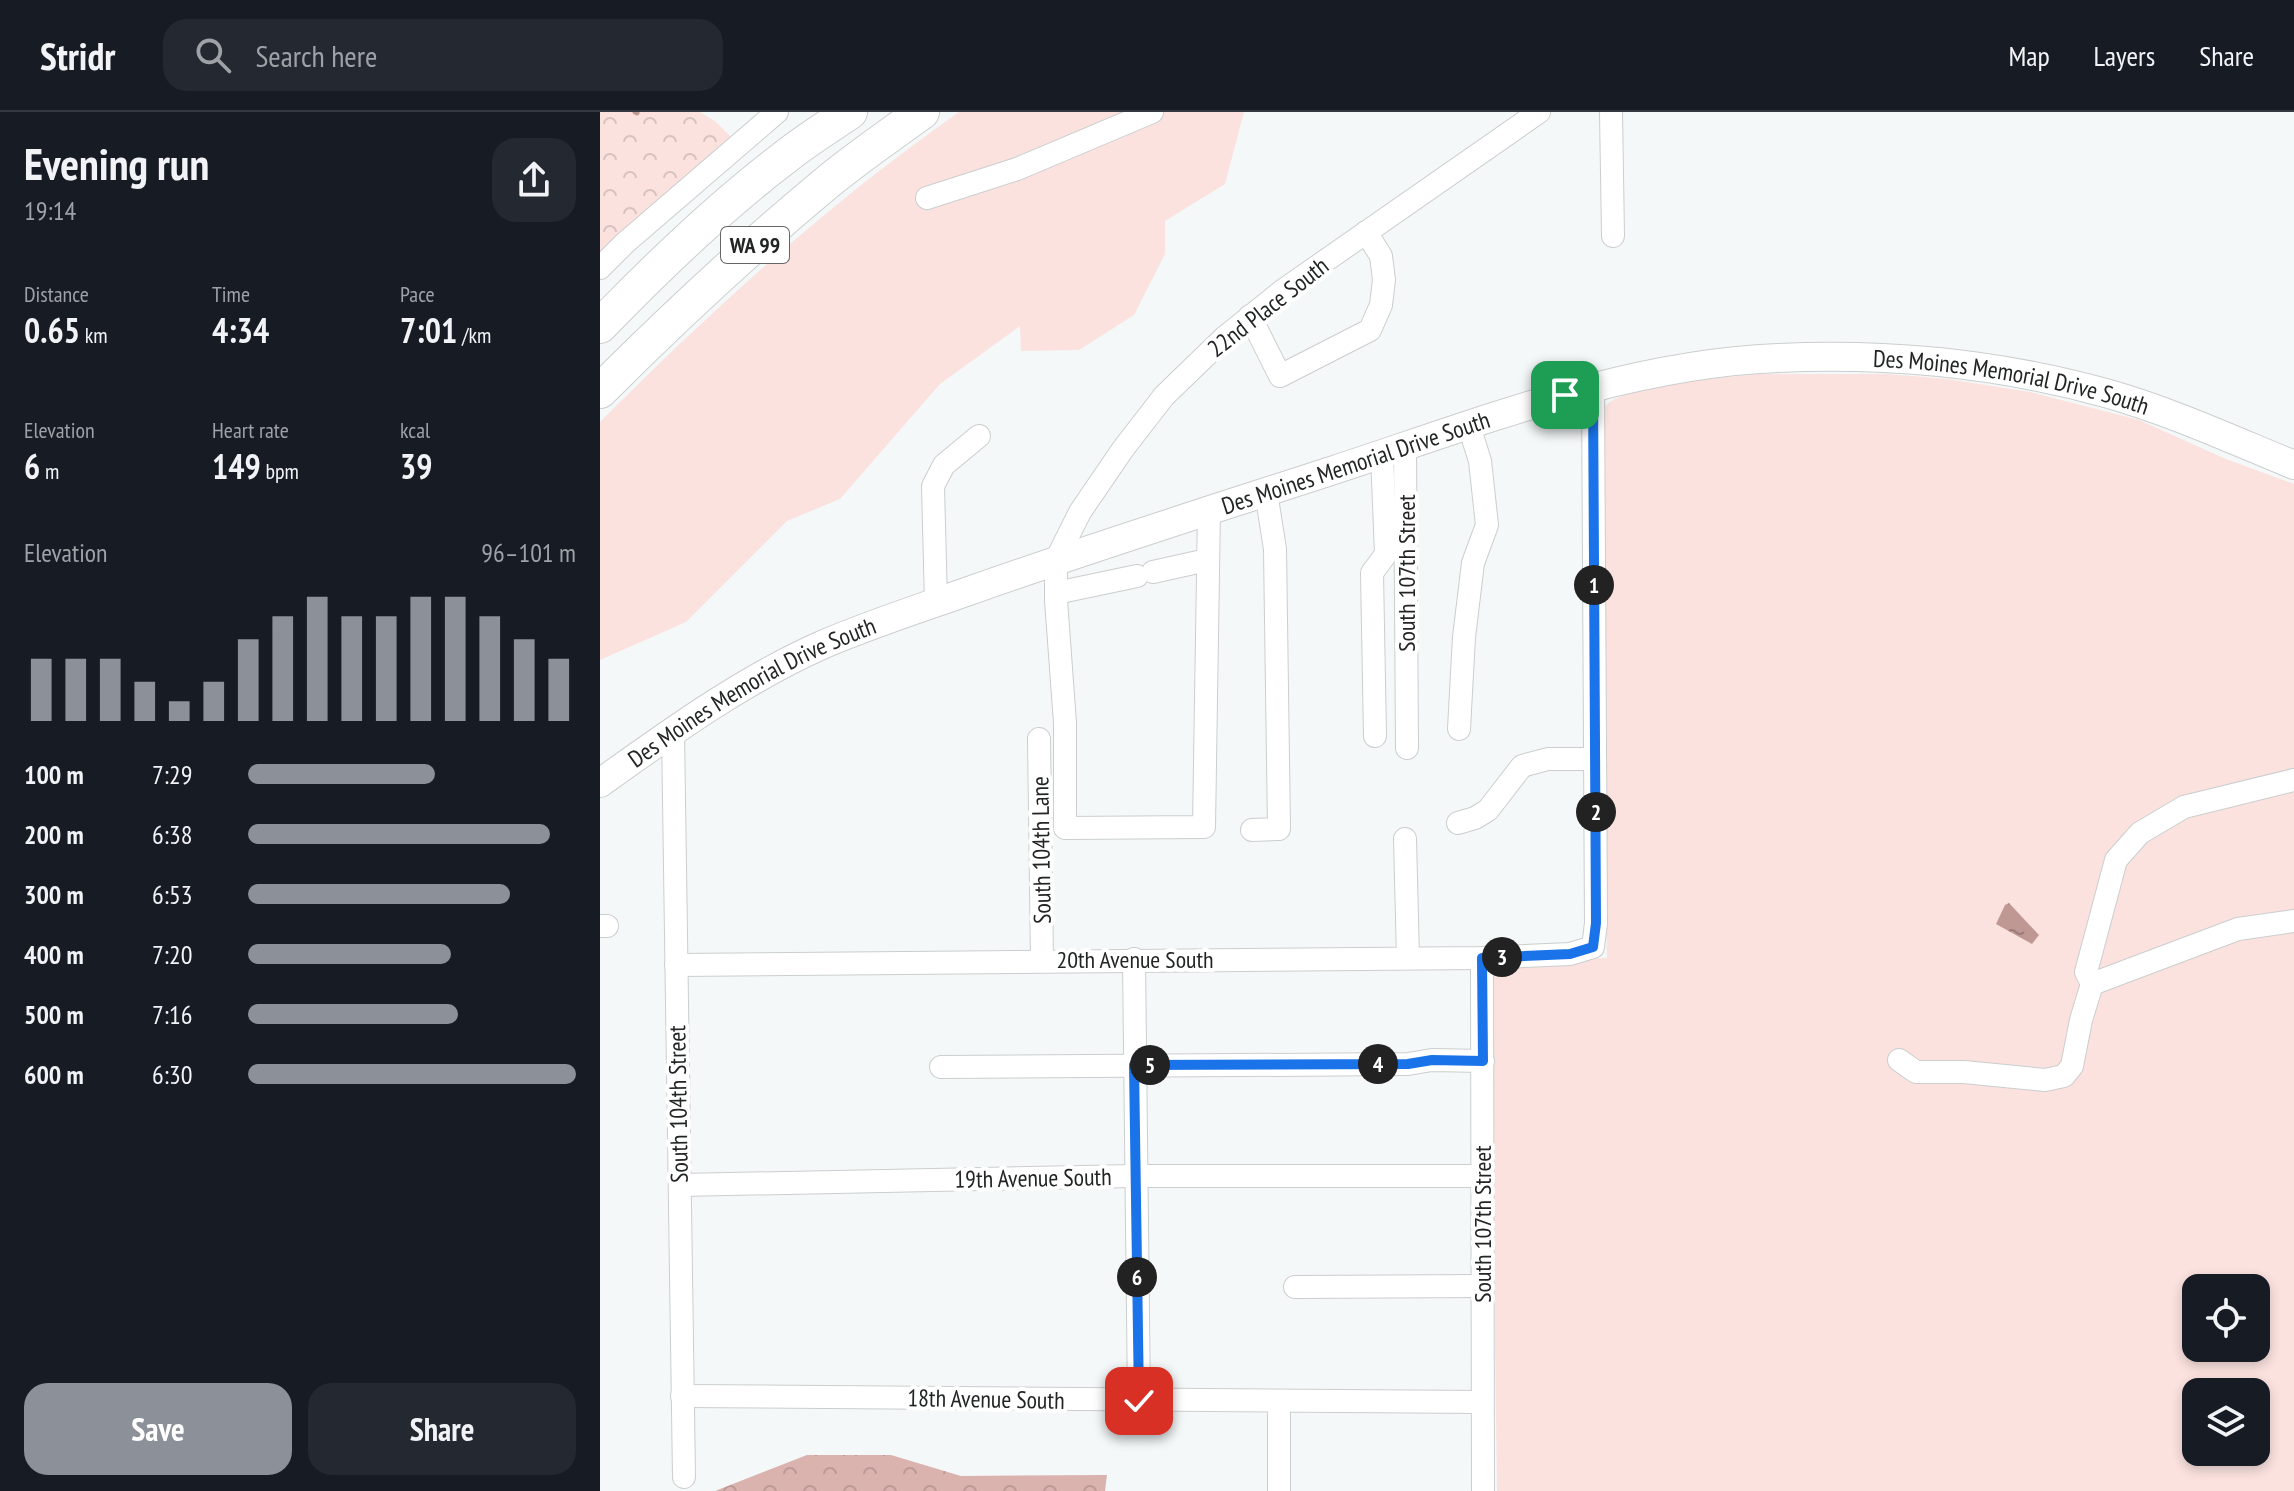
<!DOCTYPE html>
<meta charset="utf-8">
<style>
body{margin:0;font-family:"PT Sans Narrow",sans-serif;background:#242831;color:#f1f3f6;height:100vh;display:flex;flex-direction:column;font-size:30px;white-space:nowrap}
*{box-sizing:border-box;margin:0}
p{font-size:26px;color:#9ea1a6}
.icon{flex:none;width:44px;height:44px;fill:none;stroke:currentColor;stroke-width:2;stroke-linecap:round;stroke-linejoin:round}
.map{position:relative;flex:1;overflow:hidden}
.drawer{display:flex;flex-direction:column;background:#171b24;width:600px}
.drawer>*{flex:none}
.fabs{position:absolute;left:1582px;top:1162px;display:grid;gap:16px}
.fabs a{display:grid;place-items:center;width:88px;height:88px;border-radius:16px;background:#171b24;box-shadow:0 4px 12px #0003;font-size:40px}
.pin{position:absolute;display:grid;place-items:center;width:68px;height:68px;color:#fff;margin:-34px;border-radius:16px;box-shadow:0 4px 12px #0006}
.km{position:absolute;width:40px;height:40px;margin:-20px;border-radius:50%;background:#222;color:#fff;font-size:22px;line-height:40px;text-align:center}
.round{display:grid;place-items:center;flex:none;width:84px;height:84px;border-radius:24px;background:#242831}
.summary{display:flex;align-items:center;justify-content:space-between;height:136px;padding:0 24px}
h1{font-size:44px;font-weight:600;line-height:60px}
.stats{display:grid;grid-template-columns:repeat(3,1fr);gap:12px;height:136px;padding:8px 24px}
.stats div{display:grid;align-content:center}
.stats b{font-size:34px;font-weight:600}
.stats small{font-size:22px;font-weight:400}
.stats p{font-size:22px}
.chart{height:224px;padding:16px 24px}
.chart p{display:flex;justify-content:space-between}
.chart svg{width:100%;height:144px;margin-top:8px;stroke:#8c9099;stroke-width:6}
.button{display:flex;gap:16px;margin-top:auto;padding:16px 24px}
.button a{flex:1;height:92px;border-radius:24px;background:#8c9099;color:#fff;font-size:32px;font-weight:600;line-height:92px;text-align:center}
.button a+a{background:#242831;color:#f1f3f6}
ul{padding:0 24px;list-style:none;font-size:26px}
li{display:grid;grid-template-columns:128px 96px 1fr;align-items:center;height:60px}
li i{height:20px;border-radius:10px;background:#8c9099}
header{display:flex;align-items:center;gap:48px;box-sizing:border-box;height:112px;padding:0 40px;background:#171b24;border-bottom:2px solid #363941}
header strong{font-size:38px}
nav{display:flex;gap:44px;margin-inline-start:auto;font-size:28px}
.search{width:560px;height:72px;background:#242831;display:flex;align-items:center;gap:20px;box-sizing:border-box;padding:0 28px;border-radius:24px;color:#9ea1a6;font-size:30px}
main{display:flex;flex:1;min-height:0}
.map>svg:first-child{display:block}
</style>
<header>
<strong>Stridr</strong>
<div class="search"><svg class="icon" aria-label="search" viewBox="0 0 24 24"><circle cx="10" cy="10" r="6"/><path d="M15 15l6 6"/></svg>Search here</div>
<nav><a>Map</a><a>Layers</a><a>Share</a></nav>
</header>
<main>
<section class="drawer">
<div class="summary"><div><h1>Evening run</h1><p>19:14</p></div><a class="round"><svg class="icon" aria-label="share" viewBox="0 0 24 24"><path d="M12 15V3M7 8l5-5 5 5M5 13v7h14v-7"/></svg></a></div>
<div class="stats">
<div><p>Distance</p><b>0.65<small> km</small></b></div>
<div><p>Time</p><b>4:34</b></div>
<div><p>Pace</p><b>7:01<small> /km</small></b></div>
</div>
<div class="stats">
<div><p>Elevation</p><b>6<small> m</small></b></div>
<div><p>Heart rate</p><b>149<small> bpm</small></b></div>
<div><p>kcal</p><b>39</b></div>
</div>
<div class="chart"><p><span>Elevation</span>96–101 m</p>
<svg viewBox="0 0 160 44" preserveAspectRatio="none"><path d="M5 44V25M15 44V25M25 44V25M35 44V32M45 44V38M55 44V32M65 44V19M75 44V12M85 44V6M95 44V12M105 44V12M115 44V6M125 44V6M135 44V12M145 44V19M155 44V25"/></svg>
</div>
<ul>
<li><b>100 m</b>7:29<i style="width:57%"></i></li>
<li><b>200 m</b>6:38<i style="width:92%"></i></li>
<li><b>300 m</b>6:53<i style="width:80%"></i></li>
<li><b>400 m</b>7:20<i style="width:62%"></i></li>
<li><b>500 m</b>7:16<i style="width:64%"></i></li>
<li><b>600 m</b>6:30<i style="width:100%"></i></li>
</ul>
<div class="button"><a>Save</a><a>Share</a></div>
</section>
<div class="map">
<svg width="1694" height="1379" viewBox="0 0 1694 1379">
<defs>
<pattern id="forest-crowns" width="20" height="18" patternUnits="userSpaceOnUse" patternTransform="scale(2)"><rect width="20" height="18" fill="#dab2ae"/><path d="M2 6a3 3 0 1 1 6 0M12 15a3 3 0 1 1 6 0" fill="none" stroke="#bb9996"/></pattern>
<pattern id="park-crowns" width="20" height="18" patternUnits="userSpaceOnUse" patternTransform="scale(2)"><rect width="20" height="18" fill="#fbe2df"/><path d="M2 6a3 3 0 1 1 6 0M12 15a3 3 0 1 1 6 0" fill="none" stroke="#d7c2bf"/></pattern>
<pattern id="water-ripples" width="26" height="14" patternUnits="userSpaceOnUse" patternTransform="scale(2)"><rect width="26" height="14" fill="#bf9894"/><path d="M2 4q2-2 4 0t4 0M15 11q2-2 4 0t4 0" fill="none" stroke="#9b7c79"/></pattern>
</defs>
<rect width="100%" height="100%" fill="#f4f8f8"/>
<g fill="#fbe2df" fill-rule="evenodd">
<path d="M 359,0 L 644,0 L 625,72 L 565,109 L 565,142 L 534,203 L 479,238 L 421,239 L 420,214 L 340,272 L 240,387 L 187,409 L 86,510 L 0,548 L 0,310 C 112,198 229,91 359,0 Z"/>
<path d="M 1160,262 L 1288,262 L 1348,267 L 1430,280 L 1539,308 L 1626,347 L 1694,372 L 1694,1379 L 897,1379 L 890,864 L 902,849 L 1007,846 L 996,320 C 998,313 1000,302 1004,296 C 1019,272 1130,265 1160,262 ZM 1596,1176 L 1656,1176 L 1656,1236 L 1596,1236 ZM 1596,1280 L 1656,1280 L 1656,1340 L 1596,1340 Z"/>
</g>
<polygon fill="url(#forest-crowns)" points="207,1343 291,1343 361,1364 507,1363 505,1379 115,1379"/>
<polygon fill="url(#park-crowns)" points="0,0 100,0 116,10 131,25 0,149"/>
<polygon fill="url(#water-ripples)" points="1409,791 1439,823 1432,832 1396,812 1405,793"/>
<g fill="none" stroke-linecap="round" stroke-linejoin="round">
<polyline stroke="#bf9894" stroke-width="5" points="35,0 37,1"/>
<g stroke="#cbcece" stroke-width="24">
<g id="minor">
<polyline points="1011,0 1013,124"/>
<polyline points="327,86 417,57 552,0"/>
<polyline points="0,156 25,131 177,0"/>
<polyline points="650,204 680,264 770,218 781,193 784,168 781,144 766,120"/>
<polyline points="805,335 807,636"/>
<polyline points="609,398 604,715 465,716 465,611 456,488 456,448 480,400 523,337 564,284 625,225 682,179 939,0"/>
<polyline points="553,460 607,448"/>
<polyline points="456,481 537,464"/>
<polyline points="336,491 333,374 344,353 379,324"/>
<polyline points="859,617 864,525 873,451 887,413 880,349 869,314"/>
<polyline points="73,619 84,1365"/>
<polyline points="775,624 772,461 786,442 782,342"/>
<polyline points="439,627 442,848"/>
<polyline points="858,711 875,706 888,698 922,654 948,647 995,647"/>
<polyline points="652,718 679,717 675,437 666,380"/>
<polyline points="805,727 808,846"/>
<polyline points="0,814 7,814"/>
<polyline points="882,846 883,1379"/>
<polyline points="534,847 539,1289"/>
<polyline points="76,853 882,846 970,842 993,835 996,811 993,274"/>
<polyline points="1492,872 1638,817 1694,809"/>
<polyline points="1299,948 1316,960 1364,960 1445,968 1464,964 1472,954 1481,908 1492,872 1486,860 1516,748 1540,721 1584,695 1694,668"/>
<polyline points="341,955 808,952 832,948 883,949"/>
<polyline points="80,1073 535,1064 882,1064"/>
<polyline points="695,1175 882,1174"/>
<polyline points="82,1284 882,1290"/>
<polyline points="679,1379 679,1290"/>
</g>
</g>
<g stroke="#cbcece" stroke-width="30">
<g id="major">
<path id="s1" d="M 0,671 C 70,621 143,568 222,533 C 268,513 318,497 366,480 C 487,437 611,398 734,358 C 878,311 1025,252 1178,246 C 1289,241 1402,252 1509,282 C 1572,300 1633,328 1694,353"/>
</g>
</g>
<g stroke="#cbcece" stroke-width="36">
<g id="highway">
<path d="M 0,214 C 58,154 118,96 184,46 C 205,29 228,15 250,0"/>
<path d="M 0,279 C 72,207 146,138 224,73 C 255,47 289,24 322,0"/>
</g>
</g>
<use href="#minor" stroke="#fff" stroke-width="22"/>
<use href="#major" stroke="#fff" stroke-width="28"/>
<use href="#highway" stroke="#fff" stroke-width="34"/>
</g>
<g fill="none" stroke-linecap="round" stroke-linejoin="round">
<g stroke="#fff" stroke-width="16">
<polyline id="route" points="539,1289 534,953 808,952 832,948 883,949 882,846 970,842 993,835 996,811 993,274 965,283"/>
</g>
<use href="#route" stroke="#1a73e8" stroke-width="10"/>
</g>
<g text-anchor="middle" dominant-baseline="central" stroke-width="8" stroke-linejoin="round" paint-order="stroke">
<rect fill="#fff" stroke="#656666" stroke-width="2" x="121" y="115" width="68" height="36" rx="6"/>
<g font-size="22" font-weight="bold" fill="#232525">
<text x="155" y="133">WA 99</text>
</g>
<g font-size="24" fill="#232525" stroke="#fff">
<text transform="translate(668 195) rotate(-38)">22nd Place South</text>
<text stroke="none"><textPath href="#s1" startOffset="1498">Des Moines Memorial Drive South</textPath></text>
<text stroke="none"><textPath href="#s1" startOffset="826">Des Moines Memorial Drive South</textPath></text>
<text transform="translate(806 461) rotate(-90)">South 107th Street</text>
<text stroke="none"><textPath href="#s1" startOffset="178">Des Moines Memorial Drive South</textPath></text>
<text transform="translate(441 738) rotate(-91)">South 104th Lane</text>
<text x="535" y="847">20th Avenue South</text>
<text transform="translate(78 992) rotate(-91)">South 104th Street</text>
<text transform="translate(433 1066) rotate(-1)">19th Avenue South</text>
<text transform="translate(882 1112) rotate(-90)">South 107th Street</text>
<text transform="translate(386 1287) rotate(1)">18th Avenue South</text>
</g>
</g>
</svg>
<div class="fabs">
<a><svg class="icon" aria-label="locate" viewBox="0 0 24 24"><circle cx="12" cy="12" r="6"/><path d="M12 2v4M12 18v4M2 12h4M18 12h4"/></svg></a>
<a><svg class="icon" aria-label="layers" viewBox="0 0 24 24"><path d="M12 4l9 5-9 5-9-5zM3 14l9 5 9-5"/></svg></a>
</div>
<div class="pin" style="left:965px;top:283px;background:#1e9e55"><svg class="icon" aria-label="arrive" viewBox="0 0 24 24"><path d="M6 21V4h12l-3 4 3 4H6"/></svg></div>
<div class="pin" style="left:539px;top:1289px;background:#d93025"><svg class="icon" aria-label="check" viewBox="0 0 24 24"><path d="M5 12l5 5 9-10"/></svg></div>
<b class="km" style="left:994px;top:473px">1</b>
<b class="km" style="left:996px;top:700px">2</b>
<b class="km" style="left:902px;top:845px">3</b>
<b class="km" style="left:778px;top:952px">4</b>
<b class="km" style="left:550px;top:953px">5</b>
<b class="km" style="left:537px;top:1165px">6</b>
</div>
</main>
